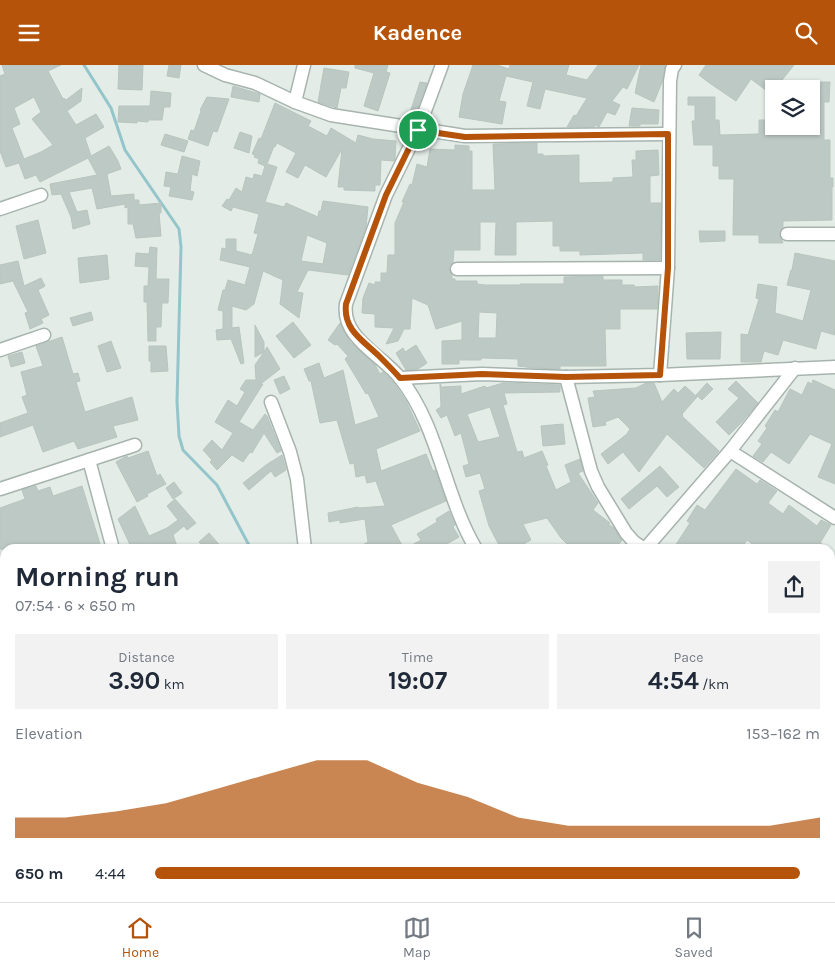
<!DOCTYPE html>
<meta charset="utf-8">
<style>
body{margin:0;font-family:Karla,sans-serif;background:#f2f2f3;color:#1f2937;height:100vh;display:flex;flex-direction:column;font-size:19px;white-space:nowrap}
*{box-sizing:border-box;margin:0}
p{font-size:16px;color:#747a83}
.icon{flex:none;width:28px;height:28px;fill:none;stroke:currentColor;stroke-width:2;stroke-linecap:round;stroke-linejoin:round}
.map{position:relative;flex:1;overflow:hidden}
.drawer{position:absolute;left:0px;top:479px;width:835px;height:359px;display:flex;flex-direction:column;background:#fff;border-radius:15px 15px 0 0;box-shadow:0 1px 4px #0004}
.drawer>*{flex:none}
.buttons{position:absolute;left:765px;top:15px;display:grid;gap:10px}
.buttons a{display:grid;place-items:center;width:55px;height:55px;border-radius:0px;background:#fff;box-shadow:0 1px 4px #0004;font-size:25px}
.pin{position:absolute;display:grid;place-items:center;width:42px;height:42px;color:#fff;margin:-21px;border:2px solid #fff;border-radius:50%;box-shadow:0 1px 5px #0007}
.round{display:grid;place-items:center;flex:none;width:52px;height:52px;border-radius:0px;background:#f2f2f3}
.summary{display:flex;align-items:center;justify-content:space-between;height:85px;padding:0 15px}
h1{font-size:28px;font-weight:700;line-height:38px}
.metrics{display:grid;grid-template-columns:repeat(3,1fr);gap:8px;height:85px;padding:5px 15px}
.metrics div{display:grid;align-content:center;border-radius:0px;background:#f2f2f3;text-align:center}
.metrics b{font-size:25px;font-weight:700}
.metrics small{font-size:14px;font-weight:400}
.metrics p{font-size:14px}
.chart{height:140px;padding:10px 15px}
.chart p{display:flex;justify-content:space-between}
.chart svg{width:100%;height:90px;margin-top:5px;fill:#b45309;opacity:.7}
ul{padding:0 15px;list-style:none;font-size:16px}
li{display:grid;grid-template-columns:80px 60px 1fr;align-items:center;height:38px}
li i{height:12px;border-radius:6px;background:#b45309}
header{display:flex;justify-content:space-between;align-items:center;height:65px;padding:0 15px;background:#b45309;color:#fff;font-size:22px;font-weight:700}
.dock{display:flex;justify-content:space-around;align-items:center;height:70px;border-top:1px solid #e0e1e3;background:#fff;font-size:14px;color:#747a83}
.dock a{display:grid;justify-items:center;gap:2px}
.dock .active{color:#b45309}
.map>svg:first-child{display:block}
</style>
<header><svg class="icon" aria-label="menu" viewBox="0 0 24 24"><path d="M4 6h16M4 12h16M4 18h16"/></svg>Kadence<svg class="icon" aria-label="search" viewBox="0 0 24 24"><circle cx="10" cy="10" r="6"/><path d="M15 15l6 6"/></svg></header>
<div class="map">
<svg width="835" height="837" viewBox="0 0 835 837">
<rect width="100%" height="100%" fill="#e4ece8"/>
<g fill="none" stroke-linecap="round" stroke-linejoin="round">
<g stroke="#93c5ca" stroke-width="3">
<polyline points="84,0 111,43 125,85 179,164 181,182 177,337 179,371 183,385 217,420 251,484"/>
<polyline points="639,832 648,837"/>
</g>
</g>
<g fill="#bdc9c4" stroke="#b8c5bf" fill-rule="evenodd">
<path d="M 2,0 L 61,0 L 48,6 L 63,34 L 64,33 L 66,35 L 82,23 L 81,36 L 67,46 L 76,60 L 96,49 L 104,62 L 85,73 L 91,91 L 109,81 L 118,96 L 121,104 L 107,109 L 111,131 L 134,129 L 134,135 L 139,135 L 139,140 L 161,138 L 161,148 L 159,148 L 161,171 L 136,173 L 133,159 L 128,159 L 128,142 L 125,143 L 125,139 L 97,144 L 92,123 L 69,127 L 77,147 L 87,145 L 90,159 L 73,164 L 71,152 L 61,129 L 52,130 L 50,119 L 97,110 L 88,93 L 40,117 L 36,110 L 25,114 L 19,98 L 6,102 L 0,86 L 0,11 L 5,9 ZM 34,32 L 41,47 L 32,54 L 53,80 L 41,87 L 24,94 L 12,63 L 20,59 L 14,43 Z"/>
<polygon points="119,0 143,0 142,25 118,24"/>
<polygon points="169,0 181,0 179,13 167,11"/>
<polygon points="355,0 388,0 386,7 390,8 378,46 364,41 374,8 355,3"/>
<polygon points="473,0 497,0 509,4 510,0 569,0 566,10 587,15 598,0 639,0 627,24 623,22 612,36 620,40 615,50 607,47 599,62 595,60 594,62 567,62 574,50 576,51 587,33 545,24 540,44 527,41 533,17 506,11 499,36 506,37 502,59 459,52 463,29"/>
<polygon points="641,0 665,0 662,17 654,37 635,28"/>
<polygon points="706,0 794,0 771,29 751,14 736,36 708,17 699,10"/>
<polygon points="324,3 349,7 346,23 341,23 337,43 318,37"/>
<polygon points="420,17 427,18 415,50 410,48"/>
<polygon points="811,17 830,17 829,37 824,37 824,75 830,75 830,113 833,113 833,122 832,122 832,155 783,156 783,162 779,169 783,178 759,178 759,170 733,170 734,114 719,114 719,101 713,101 713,80 694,80 692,56 695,56 695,40 688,40 688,32 715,32 715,55 719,55 720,70 759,69 759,55 774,55 774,61 811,61"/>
<polygon points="233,21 260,29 259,37 231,32"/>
<polygon points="151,26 171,28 170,42 164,42 162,55 148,55 148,57 137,56 137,58 118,57 119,41 150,41"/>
<polygon points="207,32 229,34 217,67 213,66 208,81 188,74 191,65 194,66 201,46 200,45"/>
<path d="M 275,38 L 311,56 L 308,61 L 327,71 L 331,63 L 356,78 L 358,70 L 373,74 L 396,76 L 395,93 L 394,96 L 381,95 L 380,120 L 375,120 L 375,126 L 344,125 L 344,122 L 338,122 L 342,84 L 326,112 L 305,100 L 298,113 L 286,107 L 296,88 L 277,78 L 275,82 L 274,81 L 267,99 L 277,102 L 265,137 L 284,142 L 286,138 L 318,152 L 319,146 L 321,146 L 323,136 L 368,142 L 366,162 L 348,210 L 308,205 L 297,227 L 303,228 L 299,253 L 280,239 L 283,215 L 263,206 L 254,239 L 246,245 L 232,241 L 232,263 L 239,262 L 244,298 L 241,299 L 231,274 L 217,275 L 216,265 L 223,264 L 223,246 L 218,245 L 223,225 L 225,225 L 228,215 L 245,220 L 250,202 L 220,195 L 222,183 L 226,184 L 226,174 L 236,174 L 236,186 L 252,190 L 258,169 L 254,168 L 259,149 L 233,142 L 231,146 L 222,141 L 227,134 L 229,135 L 236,123 L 242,127 L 246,112 L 253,114 L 254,109 L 262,111 L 265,101 L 258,98 L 259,94 L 254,92 L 255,90 L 252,89 L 259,73 L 261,74 ZM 307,170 L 327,178 L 323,199 L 301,196 Z"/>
<polygon points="632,43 659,45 658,59 640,59 640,61 629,61"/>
<polygon points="240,67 252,71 249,88 234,83"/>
<polygon points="165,69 188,76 184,87 161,80"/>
<path d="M 537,78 L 537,89 L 543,89 L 543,91 L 579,90 L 579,118 L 613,117 L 613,113 L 633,112 L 632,95 L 636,95 L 636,86 L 658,85 L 659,110 L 650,111 L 650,138 L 661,138 L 660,195 L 643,195 L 643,188 L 580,190 L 580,186 L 560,186 L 560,181 L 553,181 L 553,156 L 516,157 L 516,190 L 495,190 L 496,157 L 480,157 L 480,185 L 454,185 L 453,197 L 449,204 L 452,210 L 452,214 L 455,214 L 455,216 L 477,216 L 477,219 L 485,220 L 520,220 L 520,219 L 564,219 L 564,212 L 603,211 L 603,215 L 622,215 L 622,220 L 634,220 L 635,222 L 658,221 L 657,244 L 620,244 L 620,264 L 605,264 L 606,301 L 560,301 L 560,304 L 534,303 L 518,301 L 518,294 L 481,293 L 481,295 L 459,295 L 459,299 L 442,299 L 442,276 L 462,275 L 462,256 L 436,264 L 428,240 L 412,233 L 410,264 L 404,264 L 398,276 L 386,279 L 394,263 L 375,262 L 375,249 L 362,248 L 363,233 L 369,218 L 375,220 L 375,217 L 381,217 L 381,208 L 387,208 L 388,190 L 395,190 L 395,158 L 404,137 L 402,137 L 410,119 L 412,120 L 417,99 L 427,102 L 430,84 L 455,85 L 455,80 L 469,81 L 469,86 L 472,86 L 472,125 L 495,125 L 493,79 ZM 479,247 L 497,248 L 496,273 L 478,273 Z"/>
<polygon points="182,91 200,96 197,111 192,109 190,126 194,127 192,135 169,131 171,122 164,121 166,107 178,109"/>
<polygon points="38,155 46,188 24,194 16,161"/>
<polygon points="699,166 725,166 725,176 700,177"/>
<polygon points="150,182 157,183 156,214 169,214 168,238 162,238 161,262 156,262 156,276 148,276 147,237 144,237 144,221 148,221 149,202 135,201 136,188 149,189"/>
<polygon points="795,188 835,196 835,270 821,266 816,284 783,275 778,290 764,286 761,297 741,297 741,269 748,270 759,234 756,233 758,219 777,222 775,248 803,256 811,225 787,220 791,205 792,205"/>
<polygon points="107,190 109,214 80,218 78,193"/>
<polygon points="18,196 24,221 41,213 45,221 38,225 49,250 41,254 43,258 30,264 25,248 28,247 13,216 0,219 0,200"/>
<polygon points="91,247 93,255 73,261 70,253"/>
<polygon points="293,257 311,280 294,293 276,271"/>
<polygon points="340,258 350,277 375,300 380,309 383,307 394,318 406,336 420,366 376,384 381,406 426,389 433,406 435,405 446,436 391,460 404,484 355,484 368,477 365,454 340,458 340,455 329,457 328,448 358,442 359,443 385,441 376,416 367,418 365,410 356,412 354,398 350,399 337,355 320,358 311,316 309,316 304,304 319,298 324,313 343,305 355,360 379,352 368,328 366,329 345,294 348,291 337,279 335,280 328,275"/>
<polygon points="255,260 264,277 264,287 267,282 280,304 258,321 263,319 239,357 253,365 265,349 267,351 281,386 277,388 264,368 252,388 250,387 243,397 232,390 217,405 210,397 212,395 203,385 212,375 222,385 233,368 215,357 228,335 237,341 245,327 240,324 246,315 256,315 255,300 264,287 255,292"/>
<polygon points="721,267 720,294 687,294 686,268"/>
<polygon points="62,272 73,309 78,308 80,316 76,317 85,347 132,332 138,355 113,361 117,372 78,384 74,376 43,387 33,360 0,372 0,358 28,348 22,332 27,330 21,307 43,301 36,281"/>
<polygon points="111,276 121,303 107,307 98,281"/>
<polygon points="416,280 427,298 418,304 406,305 396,288 403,283 405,287"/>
<polygon points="149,281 166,281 168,306 151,307 151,296 149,296"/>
<polygon points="22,287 25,298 11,302 8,291"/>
<polygon points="284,311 290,324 280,329 274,315"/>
<polygon points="813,315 835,325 835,419 818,412 832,379 810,369 789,399 771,387 763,397 753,391 762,379 758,376 767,363 765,361 775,345 778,347 790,324 802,330 808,317 812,319"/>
<polygon points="736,316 758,338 742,357 729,370 716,357 739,333 728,324"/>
<path d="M 503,318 L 560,320 L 560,327 L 504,328 L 507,339 L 503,340 L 517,387 L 522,386 L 524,393 L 542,386 L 548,400 L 546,401 L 556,425 L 571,417 L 565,400 L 580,394 L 583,406 L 578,408 L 598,438 L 593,445 L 610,458 L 608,459 L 614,463 L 622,475 L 615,484 L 572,484 L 561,473 L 547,453 L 523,459 L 531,475 L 514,484 L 501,484 L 489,461 L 479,426 L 485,424 L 480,408 L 466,412 L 463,401 L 469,399 L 461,368 L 455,371 L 447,350 L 441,353 L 436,345 L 441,342 L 440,319 L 443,324 L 443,322 L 461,321 L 461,329 L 485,321 L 486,323 ZM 490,342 L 500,372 L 478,377 L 467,349 Z"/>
<polygon points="646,318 654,318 662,337 674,324 678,328 685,321 697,332 682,349 683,350 682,351 719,386 704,403 667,369 639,407 623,387 608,399 601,389 627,369 630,364 618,352 605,357 606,360 593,362 588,333 595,332 593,326 636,323"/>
<polygon points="707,318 713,324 702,335 696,330"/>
<polygon points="563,359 565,379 543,381 541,361"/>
<polygon points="148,386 157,411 160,409 166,419 147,429 148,431 137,437 116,397 127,391 128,393"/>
<polygon points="282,390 286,405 275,412 271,406 249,425 243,418 266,400"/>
<polygon points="660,401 679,422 667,432 657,421 629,444 621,434"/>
<polygon points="736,404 757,419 760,415 777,426 768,438 783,449 789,440 817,461 821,455 831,460 820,478 831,484 759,484 747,475 741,484 673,484 690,458 687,456 697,440 705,445"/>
<polygon points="174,417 182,428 173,434 166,423"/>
<polygon points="36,421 38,426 50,422 53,431 82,421 101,482 95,484 28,484 27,479 14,484 0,484 0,443 25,434 22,425"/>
<polygon points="175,434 196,458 187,465 184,461 173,470 178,484 132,484 118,454 135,441 149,471 167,463 178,455 167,441"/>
<polygon points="449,446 455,460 453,462 459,472 438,484 405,484 421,475 417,469 437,457 436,454"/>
<polygon points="209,468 223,484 205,484 199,477"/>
</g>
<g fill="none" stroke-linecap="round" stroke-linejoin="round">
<g stroke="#a7b4ae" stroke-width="15">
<g id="street">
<polyline points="204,0 225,10 255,18 295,37"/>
<polyline points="304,0 295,37 331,50 465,71 668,69"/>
<path d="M 442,0 L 418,65 L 386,130 L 346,239 C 341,273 382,290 400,313 C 439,362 444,430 476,484"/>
<polyline points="0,144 41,130"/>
<polyline points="787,169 835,169"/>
<polyline points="457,204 668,203"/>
<polyline points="0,285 44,270"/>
<polyline points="795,303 730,386 835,453"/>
<polyline points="660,310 668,203 670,16 672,4 675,0"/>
<polyline points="566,312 591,406 598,422 626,468 634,477 644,484"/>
<polyline points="400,313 482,309 566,312 660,310 835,302"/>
<polyline points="271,337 290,387 297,414 305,484"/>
<polyline points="89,395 135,380"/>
<polyline points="0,424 89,395 113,484"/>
<polyline points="645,484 730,386"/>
<polyline points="830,579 835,579"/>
<polyline points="0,653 5,653"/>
<polyline points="830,710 835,710"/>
<polyline points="0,806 5,807"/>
<polyline points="114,832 132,837"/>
<polyline points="158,837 159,832"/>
<polyline points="304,837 306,832"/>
<polyline points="814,837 815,832"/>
</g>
</g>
<use href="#street" stroke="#fff" stroke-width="12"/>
</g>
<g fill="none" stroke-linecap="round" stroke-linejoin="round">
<g stroke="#fff" stroke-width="10">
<path id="route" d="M 418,65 L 465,72 L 668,69 L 668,203 L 660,310 L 566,312 L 482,309 L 400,313 C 393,305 385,297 378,290 C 362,275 343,264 346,239 L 386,130 Z"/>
</g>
<use href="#route" stroke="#b45309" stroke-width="6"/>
</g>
</svg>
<div class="buttons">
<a><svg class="icon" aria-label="layers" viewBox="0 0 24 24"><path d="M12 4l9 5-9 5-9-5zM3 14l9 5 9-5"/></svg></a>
</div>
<div class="pin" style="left:418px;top:65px;background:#1e9e55"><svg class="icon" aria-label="arrive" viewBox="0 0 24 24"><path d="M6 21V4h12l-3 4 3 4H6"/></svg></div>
<section class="drawer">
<div class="summary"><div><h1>Morning run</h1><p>07:54 · 6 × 650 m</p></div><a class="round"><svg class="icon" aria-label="share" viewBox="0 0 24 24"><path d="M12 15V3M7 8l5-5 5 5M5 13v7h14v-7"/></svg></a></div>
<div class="metrics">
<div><p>Distance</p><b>3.90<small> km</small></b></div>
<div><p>Time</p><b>19:07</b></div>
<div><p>Pace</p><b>4:54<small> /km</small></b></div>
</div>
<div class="chart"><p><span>Elevation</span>153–162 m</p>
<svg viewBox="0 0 160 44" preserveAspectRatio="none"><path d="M0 44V34L10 34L20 31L30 27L40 20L50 13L60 6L70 6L80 17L90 24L100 34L110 38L120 38L130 38L140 38L150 38L160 34V44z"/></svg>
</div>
<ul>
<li><b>650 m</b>4:44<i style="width:97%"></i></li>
</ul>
</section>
</div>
<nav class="dock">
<a class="active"><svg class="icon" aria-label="home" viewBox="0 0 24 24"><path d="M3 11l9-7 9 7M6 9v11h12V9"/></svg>Home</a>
<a><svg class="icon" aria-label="map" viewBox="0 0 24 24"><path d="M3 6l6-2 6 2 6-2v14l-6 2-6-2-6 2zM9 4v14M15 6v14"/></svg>Map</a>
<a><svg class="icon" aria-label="saved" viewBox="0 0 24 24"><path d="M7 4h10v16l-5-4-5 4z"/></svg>Saved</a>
</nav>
